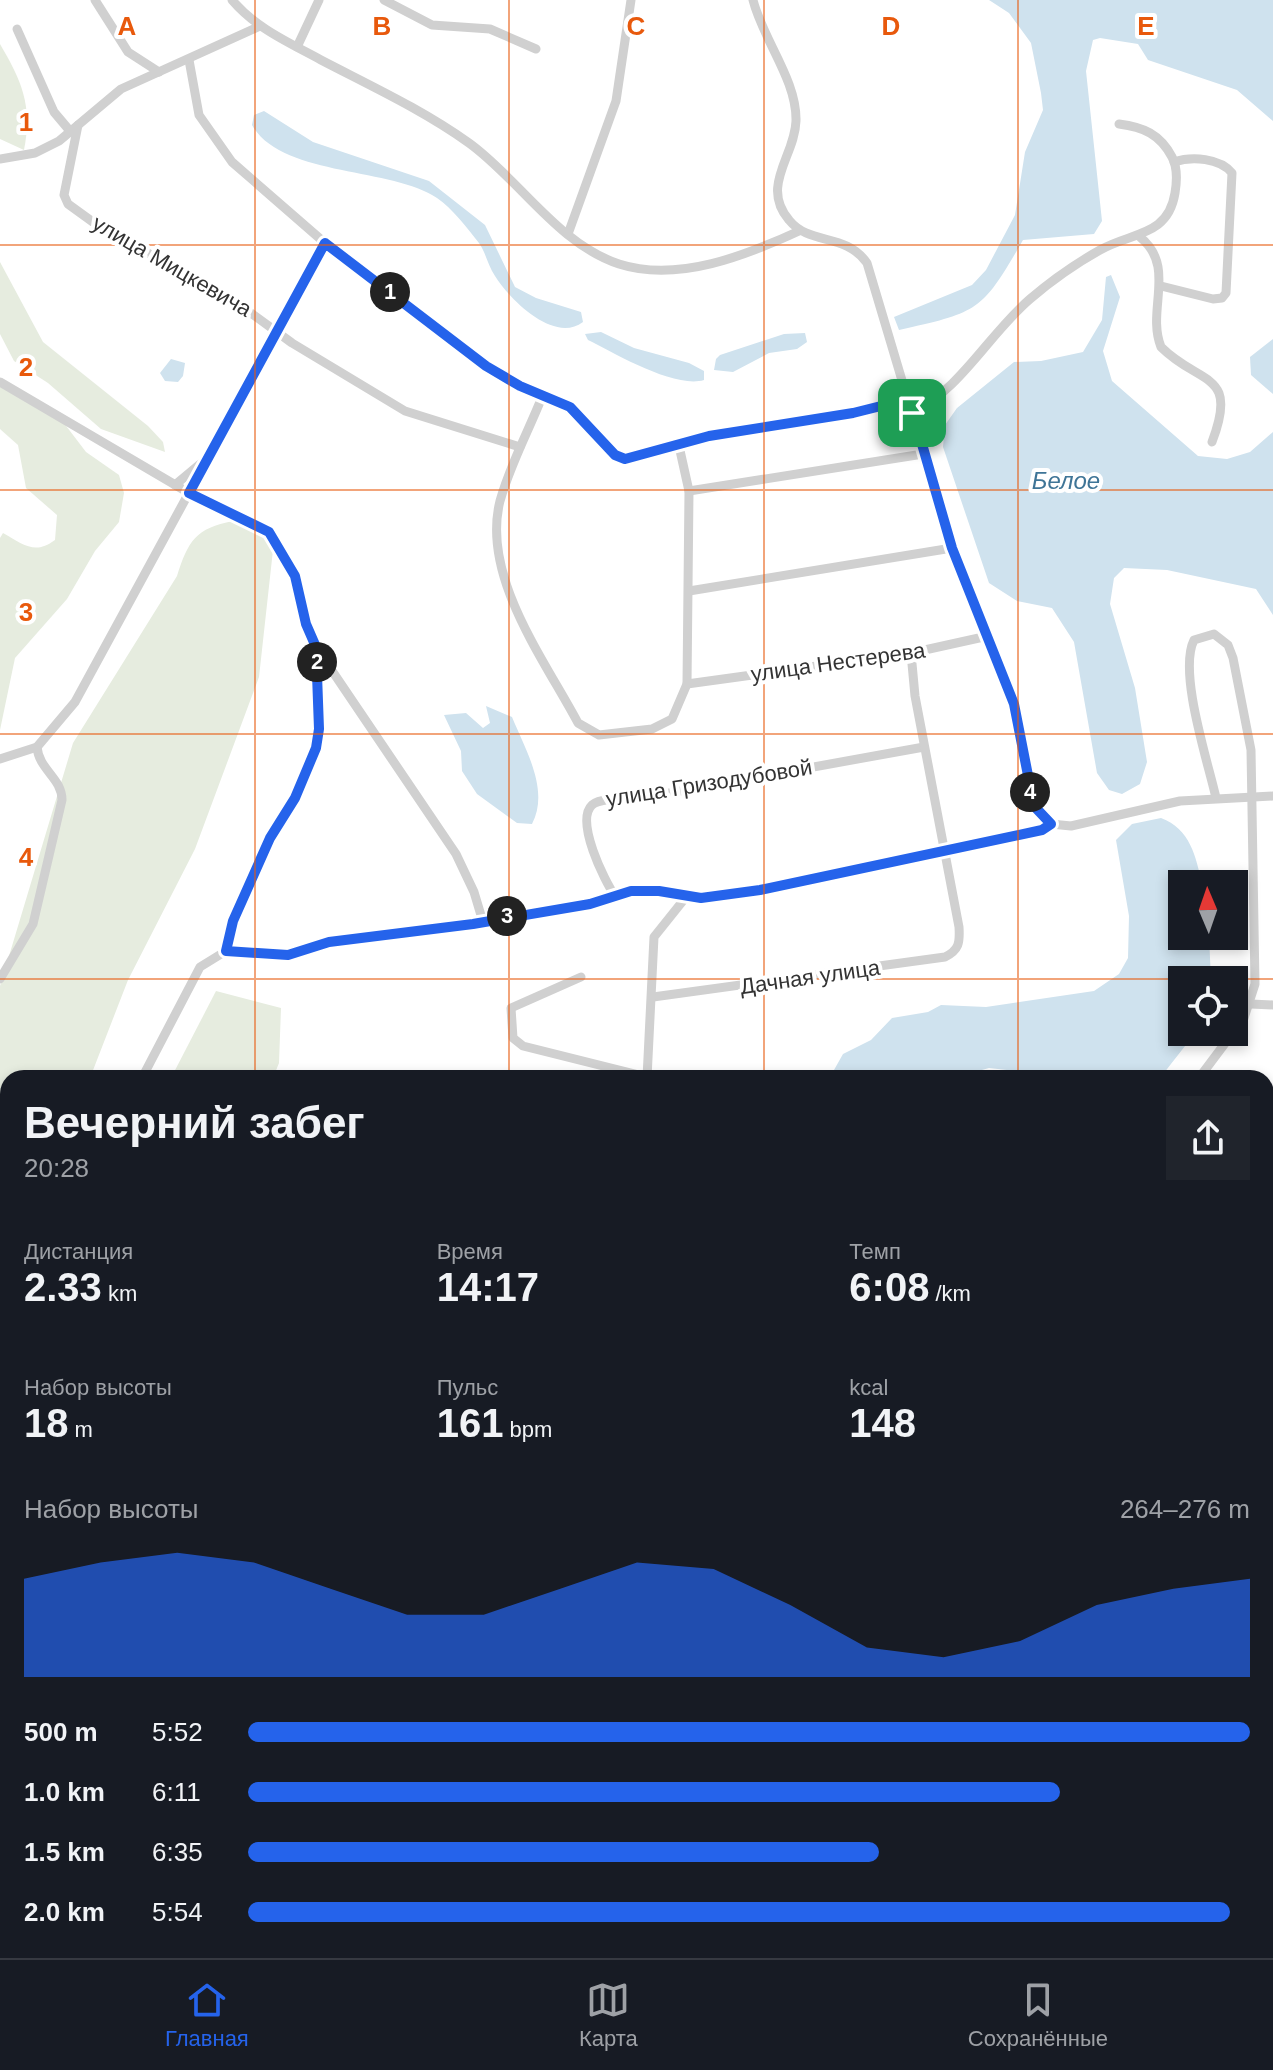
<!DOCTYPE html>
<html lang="ru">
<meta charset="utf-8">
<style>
body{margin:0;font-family:Helvetica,sans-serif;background:#20242c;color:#f1f3f6;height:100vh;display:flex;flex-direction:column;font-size:30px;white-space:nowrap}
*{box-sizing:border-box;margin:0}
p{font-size:26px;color:#9ea1a6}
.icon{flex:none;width:44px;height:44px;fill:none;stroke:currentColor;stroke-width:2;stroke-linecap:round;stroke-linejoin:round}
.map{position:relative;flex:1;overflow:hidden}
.drawer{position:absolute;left:0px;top:1070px;width:1274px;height:888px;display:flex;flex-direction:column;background:#171b24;border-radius:24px 24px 0 0;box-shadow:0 4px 12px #0003}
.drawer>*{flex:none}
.needle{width:52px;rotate:358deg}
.tools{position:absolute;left:1168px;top:870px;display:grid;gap:16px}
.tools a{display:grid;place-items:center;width:80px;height:80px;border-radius:0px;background:#171b24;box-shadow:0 4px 12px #0003;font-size:40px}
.pin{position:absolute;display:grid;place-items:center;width:68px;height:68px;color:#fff;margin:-34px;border-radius:16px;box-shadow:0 4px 12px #0006}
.km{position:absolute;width:40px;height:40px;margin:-20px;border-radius:50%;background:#222;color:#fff;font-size:22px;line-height:40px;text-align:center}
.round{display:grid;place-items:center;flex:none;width:84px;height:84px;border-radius:0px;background:#20242c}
.summary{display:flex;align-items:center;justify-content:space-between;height:136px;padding:0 24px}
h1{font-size:44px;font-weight:700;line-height:60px}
.figures{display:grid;grid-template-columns:repeat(3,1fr);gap:12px;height:136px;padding:8px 24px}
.figures div{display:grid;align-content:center}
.figures b{font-size:40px;font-weight:700}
.figures small{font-size:22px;font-weight:400}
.figures p{font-size:22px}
.chart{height:224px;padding:16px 24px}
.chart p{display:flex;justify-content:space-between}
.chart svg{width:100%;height:144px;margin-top:8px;fill:#2563eb;opacity:.7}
ul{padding:0 24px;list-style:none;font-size:26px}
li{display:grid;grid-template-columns:128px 96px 1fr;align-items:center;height:60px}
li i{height:20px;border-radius:10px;background:#2563eb}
.menu{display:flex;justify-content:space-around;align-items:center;height:112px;border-top:2px solid #363941;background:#171b24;font-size:22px;color:#9ea1a6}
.menu a{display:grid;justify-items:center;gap:4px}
.menu .selected{color:#2563eb}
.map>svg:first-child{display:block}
</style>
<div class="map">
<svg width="1273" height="1958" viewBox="0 0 1273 1958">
<rect width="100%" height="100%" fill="#fff"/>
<g fill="#e6ecdf">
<path d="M 0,44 C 21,80 33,105 24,150 L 0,139 Z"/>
<polygon points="0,262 43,342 148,426 163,442 165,452 101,429 48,383 14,361 0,334"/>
<path d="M 0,384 L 57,414 L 86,452 L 119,475 L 124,493 L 119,522 L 95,551 L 67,599 L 15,658 L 0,730 L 0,538 L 3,533 C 24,545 35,555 55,540 L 57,515 L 26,488 L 18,445 L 0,429 Z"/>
<path d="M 233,521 L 258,528 L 273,550 L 259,677 L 195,849 L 128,980 L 90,1078 L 8,1078 L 8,1323 L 0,1331 L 0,986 L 73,743 L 177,576 C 188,541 196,528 233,521 Z"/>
<polygon points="216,991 281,1008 279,1063 273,1078 171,1078"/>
<polygon points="132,1950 277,1950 268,1958 124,1958"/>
<polygon points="667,1950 765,1950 765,1958 658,1958"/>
</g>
<g fill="#cfe2ee">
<path d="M 989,0 L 1273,0 L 1273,121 L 1237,90 L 1148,60 L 1138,44 L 1100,38 L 1093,40 L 1086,71 L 1102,221 L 1094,234 L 1023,240 C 982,311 980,312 899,330 L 894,317 L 972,285 L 986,270 L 1015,215 L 1025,152 L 1043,110 L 1041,93 L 1031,43 L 1009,13 Z"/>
<path d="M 264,111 L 313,142 L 429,181 L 485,225 L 515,287 L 536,298 L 581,312 L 583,322 C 554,344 510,300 495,276 C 488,266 486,253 479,243 C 468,229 452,208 437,198 C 392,167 281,177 252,125 L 254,115 Z"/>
<polygon points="1111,275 1120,297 1103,351 1112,381 1198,456 1227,459 1250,452 1273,432 1273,615 1256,589 1167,570 1124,568 1114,578 1110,604 1135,688 1147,762 1140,784 1122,794 1109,790 1097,773 1074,642 1052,608 1017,601 989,583 943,447 945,425 957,408 1014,362 1041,361 1083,352 1102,320 1106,277"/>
<path d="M 601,332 L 634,348 L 689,363 L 704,371 L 704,380 C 675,389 614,353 588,340 L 585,334 Z"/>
<polygon points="805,333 807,342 797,349 769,353 733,372 714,370 716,359 720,355 784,334"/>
<polygon points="1273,339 1273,394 1251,375 1250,357"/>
<polygon points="171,359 185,363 183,376 178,382 165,381 160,373"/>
<path d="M 486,706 L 512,717 C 525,749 550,790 532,824 L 517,823 L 477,794 L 462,771 L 461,751 L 444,715 L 466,713 L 483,728 L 490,723 Z"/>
<path d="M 1161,818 C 1190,829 1196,856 1202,884 L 1182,884 L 1182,936 L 1209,936 L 1211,980 L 1182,980 L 1182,1032 L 1196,1032 L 1160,1078 L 1033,1078 L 1024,1072 L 989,1068 L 953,1078 L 820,1078 L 834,1070 L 843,1054 L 871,1040 L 892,1018 L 928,1012 L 941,1005 L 986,1007 L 1094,991 L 1119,974 L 1128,958 L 1129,916 L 1116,840 L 1132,824 Z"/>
<polygon points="11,1950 148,1950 145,1958 136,1958 135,1954 132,1958 5,1958"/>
</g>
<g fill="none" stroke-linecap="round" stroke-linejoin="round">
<g stroke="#d0d0d0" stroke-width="9">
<polyline points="95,0 128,52 159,72"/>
<path d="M 232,0 C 257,29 288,42 321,60 C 371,86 423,110 469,143 C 519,179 558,244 619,264 C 678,283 747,255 799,231"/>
<polyline points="384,0 432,25 490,29 536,49"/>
<path d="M 753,0 C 763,40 797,80 796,121 C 795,156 760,186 789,220 C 810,246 845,232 867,263 L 952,548 L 1014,704 L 1034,806 L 1051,824"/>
<polyline points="17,29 54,112 70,131"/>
<polyline points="297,47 319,0"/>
<polyline points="189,60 199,115 232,162 325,243 486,366 520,386 570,407 615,455 637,458 709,436 853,413 909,399"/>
<polyline points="78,125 64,195 68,204 97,225 233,300 292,343 405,411 520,447"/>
<polyline points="0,159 35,153 59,141 121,89 258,27"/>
<polyline points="568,234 616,101 631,0"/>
<path d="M 1140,237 C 1177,267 1146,310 1161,347 C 1200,386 1239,371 1212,442"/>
<path d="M 1161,286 L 1213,299 L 1222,298 L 1226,293 L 1232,173 C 1220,158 1192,156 1174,162"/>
<polyline points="0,382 189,493 269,532 295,576 306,624 316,647 456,854 474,892 483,922"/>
<path d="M 542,397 C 528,432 510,465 500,501 C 481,576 544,659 578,723 L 599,735 L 652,729 L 672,719 L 687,684 L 689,491 L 679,446"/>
<path d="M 912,413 C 961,389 989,334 1030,299 C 1051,281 1075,264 1100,250 C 1131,232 1168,237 1175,193 C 1177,181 1178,168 1172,157 C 1160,134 1143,127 1119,124"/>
<polyline points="175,485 205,460"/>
<polyline points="689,491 923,454"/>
<polyline points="689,591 952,548"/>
<polyline points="687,684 911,653 988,636"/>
<polyline points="0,759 37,747 75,702 325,243"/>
<path d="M 615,896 C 604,880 575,821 592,805 C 601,796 648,797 664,794 C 751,779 837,762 924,747"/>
<polyline points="226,951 288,955 329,942 473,924 590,904 631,891 659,891 701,898 760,890 1042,830 1051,824 1071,826 1180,801 1273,796"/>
<polyline points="581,977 511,1008 513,1038 523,1046 647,1077"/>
<path d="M 0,979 L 33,924 L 62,800 C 62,778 39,770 37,747"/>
<path d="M 653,997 L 945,957 C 959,950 960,943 959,927 L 915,696 L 911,653"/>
<polyline points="1251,1004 1273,1005"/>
<polyline points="142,1078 200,967 226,951 233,921 270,838 295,798 316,748 319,729 317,648"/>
<polyline points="647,1078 654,937 686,897"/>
<path d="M 1199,1078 L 1244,1018 L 1255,984 L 1251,750 L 1233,658 L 1228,645 L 1214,634 L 1194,640 C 1178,672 1208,762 1216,798"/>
<polyline points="0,1497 8,1484"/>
<polyline points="1266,1591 1273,1591"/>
<polyline points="0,1694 8,1683"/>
<polyline points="0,1812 8,1805"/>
<polyline points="1013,1950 1013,1958"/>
<polyline points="490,1958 502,1950"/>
<polyline points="654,1958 662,1950"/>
</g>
</g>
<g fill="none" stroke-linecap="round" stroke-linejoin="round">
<g stroke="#fff" stroke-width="16">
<polygon id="route" points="325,243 486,366 520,386 570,407 615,455 625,459 709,436 853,413 909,399 952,548 1014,704 1034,806 1051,824 1042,830 760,890 701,898 659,891 631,891 590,904 473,924 329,942 288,955 226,951 233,921 270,838 295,798 316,748 319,729 316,647 306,624 295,576 269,532 189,493"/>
</g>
<use href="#route" stroke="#2563eb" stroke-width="10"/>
</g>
<path fill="none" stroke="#e8590c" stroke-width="2" stroke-opacity="0.55" d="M 255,0 L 255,1078M 509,0 L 509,1078M 764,0 L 764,1078M 1018,0 L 1018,1078M 0,245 L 1273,245M 0,490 L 1273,490M 0,734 L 1273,734M 0,979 L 1273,979M 0,1224 L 8,1224M 1266,1224 L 1273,1224M 0,1468 L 8,1468M 1266,1468 L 1273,1468M 0,1713 L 8,1713M 1266,1713 L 1273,1713M 255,1950 L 255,1958M 509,1950 L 509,1958M 764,1950 L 764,1958M 1018,1950 L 1018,1958"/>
<g text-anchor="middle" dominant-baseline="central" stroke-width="8" stroke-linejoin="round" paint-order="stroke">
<g font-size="22" fill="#333" stroke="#fff">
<text transform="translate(172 266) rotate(30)">улица Мицкевича</text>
<text transform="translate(838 662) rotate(-8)">улица Нестерева</text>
<text transform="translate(709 783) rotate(-9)">улица Гризодубовой</text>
<text transform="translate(810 977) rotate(-8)">Дачная улица</text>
</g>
<g font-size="24" font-style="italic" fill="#3f7597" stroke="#fff">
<text x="1066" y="480">Белое</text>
</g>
</g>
<g font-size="26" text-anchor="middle" font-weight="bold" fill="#e8590c" stroke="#fff" stroke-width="8" stroke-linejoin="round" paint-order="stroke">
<text x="127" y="35">A</text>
<text x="382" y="35">B</text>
<text x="636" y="35">C</text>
<text x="891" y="35">D</text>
<text x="1146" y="35">E</text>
<text x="26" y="131">1</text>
<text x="26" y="376">2</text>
<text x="26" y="621">3</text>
<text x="26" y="866">4</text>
</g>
</svg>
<div class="tools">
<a><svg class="needle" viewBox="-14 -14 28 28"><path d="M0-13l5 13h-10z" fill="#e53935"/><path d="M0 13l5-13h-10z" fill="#9ea1a6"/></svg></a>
<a><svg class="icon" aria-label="locate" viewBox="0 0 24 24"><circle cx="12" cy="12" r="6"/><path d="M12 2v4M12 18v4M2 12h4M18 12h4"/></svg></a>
</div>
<div class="pin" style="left:912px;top:413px;background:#1e9e55"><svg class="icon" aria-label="arrive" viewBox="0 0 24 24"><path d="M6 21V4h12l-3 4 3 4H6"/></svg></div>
<b class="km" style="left:390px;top:292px">1</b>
<b class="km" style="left:317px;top:662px">2</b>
<b class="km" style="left:507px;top:916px">3</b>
<b class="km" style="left:1030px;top:792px">4</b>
<section class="drawer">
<div class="summary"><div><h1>Вечерний забег</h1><p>20:28</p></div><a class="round"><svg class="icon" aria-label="share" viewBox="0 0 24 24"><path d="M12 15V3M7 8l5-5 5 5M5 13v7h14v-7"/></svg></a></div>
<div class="figures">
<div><p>Дистанция</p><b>2.33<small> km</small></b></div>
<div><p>Время</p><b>14:17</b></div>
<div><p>Темп</p><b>6:08<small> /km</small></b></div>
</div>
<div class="figures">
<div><p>Набор высоты</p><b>18<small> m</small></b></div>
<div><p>Пульс</p><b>161<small> bpm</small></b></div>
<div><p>kcal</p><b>148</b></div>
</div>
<div class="chart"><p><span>Набор высоты</span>264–276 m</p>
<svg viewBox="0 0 160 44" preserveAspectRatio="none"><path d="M0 44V14L10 9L20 6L30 9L40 17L50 25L60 25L70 17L80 9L90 11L100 22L110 35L120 38L130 33L140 22L150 17L160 14V44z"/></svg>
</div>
<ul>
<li><b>500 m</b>5:52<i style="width:100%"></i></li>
<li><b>1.0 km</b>6:11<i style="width:81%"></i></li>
<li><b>1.5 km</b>6:35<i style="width:63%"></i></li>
<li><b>2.0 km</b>5:54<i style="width:98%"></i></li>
</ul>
</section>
</div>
<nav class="menu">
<a class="selected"><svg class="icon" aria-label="home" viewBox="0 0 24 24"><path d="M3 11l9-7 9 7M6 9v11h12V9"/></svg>Главная</a>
<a><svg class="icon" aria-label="map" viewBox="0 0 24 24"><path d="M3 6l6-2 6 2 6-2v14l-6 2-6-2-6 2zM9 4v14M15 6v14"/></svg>Карта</a>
<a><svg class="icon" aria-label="saved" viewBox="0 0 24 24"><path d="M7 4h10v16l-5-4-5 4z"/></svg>Сохранённые</a>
</nav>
